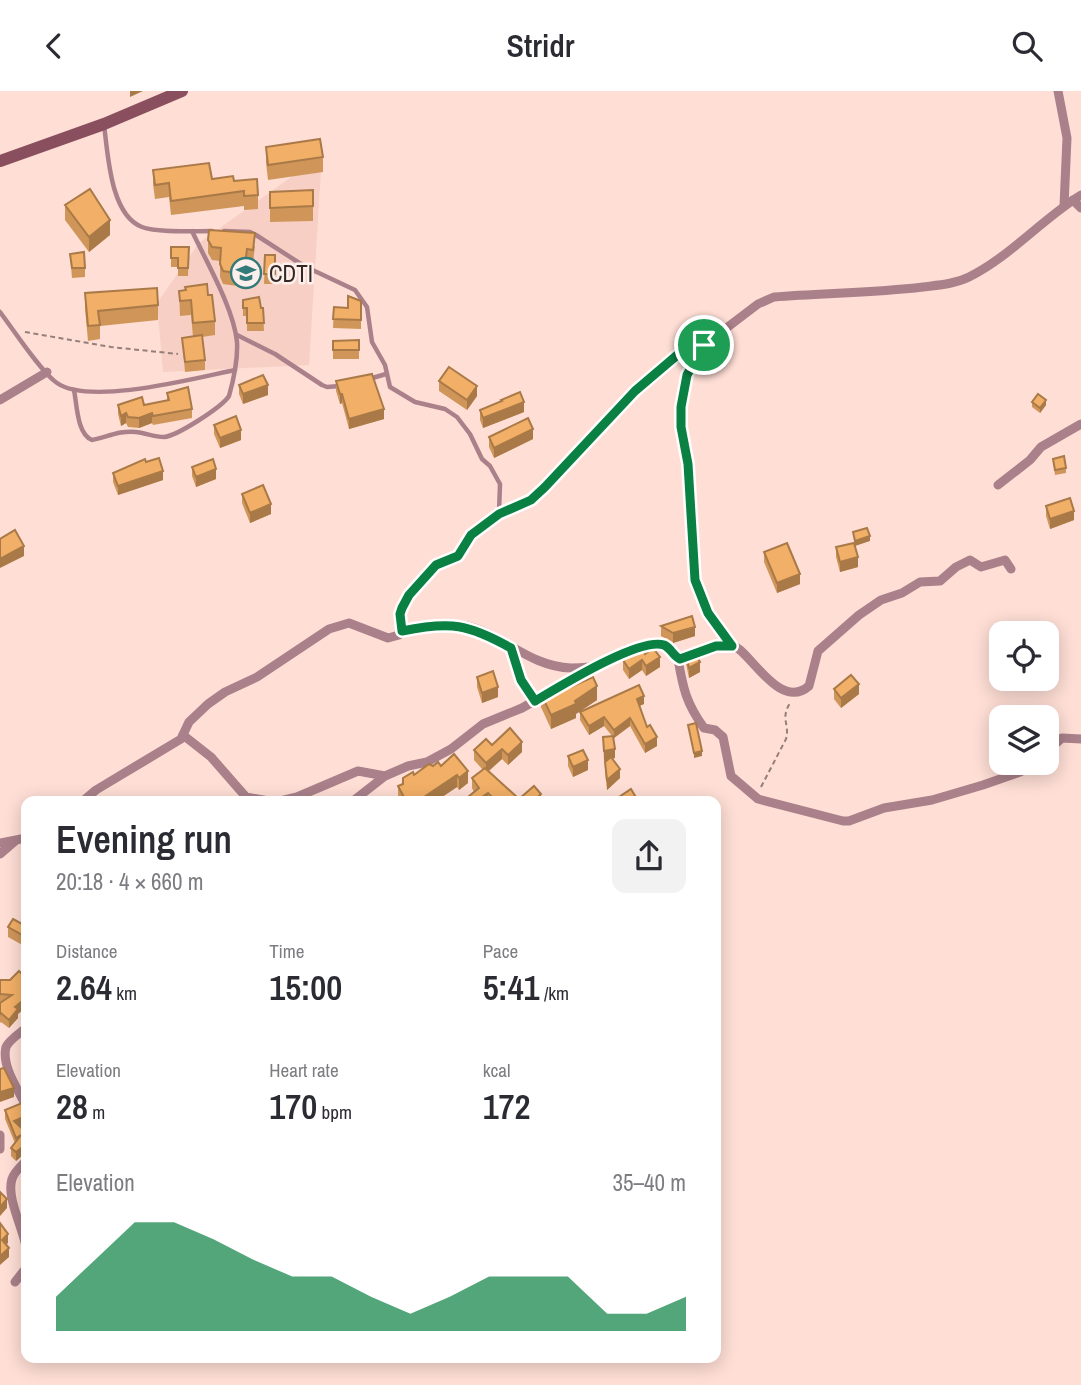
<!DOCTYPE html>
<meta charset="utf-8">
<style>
body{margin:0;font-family:"Archivo Narrow",sans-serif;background:#f2f2f3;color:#2b2b33;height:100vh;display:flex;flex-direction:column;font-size:26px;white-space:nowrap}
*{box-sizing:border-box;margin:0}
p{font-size:23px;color:#7c7c81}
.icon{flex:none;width:38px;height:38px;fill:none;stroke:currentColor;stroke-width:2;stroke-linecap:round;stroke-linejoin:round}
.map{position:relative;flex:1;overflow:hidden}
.sheet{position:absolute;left:21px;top:705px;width:700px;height:567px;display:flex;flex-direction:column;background:#fff;border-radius:14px;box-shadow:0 4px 18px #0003}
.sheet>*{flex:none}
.controls{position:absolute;left:989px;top:530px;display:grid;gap:14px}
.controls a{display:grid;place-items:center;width:70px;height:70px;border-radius:14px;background:#fff;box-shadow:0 4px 18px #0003;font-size:35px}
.pin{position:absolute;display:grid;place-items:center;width:60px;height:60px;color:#fff;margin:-30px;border:4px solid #fff;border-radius:50%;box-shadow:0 2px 7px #0007}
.round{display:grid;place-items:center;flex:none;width:74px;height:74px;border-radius:14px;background:#f2f2f3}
.head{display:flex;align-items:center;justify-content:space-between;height:119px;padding:0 35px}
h1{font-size:38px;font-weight:600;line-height:52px}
.figures{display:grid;grid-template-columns:repeat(3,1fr);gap:10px;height:119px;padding:7px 35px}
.figures div{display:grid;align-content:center}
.figures b{font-size:35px;font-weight:600}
.figures small{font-size:19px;font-weight:400}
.figures p{font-size:19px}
.chart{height:196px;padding:14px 35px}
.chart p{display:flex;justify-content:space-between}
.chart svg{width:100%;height:126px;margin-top:7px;fill:#0b8043;opacity:.7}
header{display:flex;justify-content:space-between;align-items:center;height:91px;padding:0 35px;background:#fff;font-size:32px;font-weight:600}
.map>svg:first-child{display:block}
</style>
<header><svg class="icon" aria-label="back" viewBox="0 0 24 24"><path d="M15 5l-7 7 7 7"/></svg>Stridr<svg class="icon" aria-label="search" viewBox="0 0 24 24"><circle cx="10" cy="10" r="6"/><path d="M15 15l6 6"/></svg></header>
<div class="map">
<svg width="1081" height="1294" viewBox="0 0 1081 1294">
<rect width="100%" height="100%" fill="#feded5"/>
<polygon fill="#f7cfc4" points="322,64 309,274 163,281 157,212 199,152"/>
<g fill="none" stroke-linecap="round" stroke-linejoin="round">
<g stroke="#957f7a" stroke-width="2" stroke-dasharray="5 3.5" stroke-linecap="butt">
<polyline points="25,241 111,256 178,263"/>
<path d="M 761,696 L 786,648 C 790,633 780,628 790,612"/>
</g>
<g stroke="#aa808a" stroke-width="4.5">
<path d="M 104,34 C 108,62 110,124 142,136 C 157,142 194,140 212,140"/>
<polyline points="224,140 250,141 256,144 304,175 355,199 367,216 372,251 385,274 390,296 415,311 445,318 457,326 470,343 482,368 490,375 500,393 499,422"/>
<path d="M 0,221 C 13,238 41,281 57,292 C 90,315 196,287 235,279"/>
<polyline points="237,244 275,263 322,294 327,296 340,295"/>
<polyline points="369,288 386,283"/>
<path d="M 74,299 C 77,314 77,343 92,349 C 107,346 121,339 136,341 C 145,342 155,346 164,346 C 177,345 222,316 229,305 C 234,287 238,269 237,251 C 234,218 206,170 192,140"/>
</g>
<g stroke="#aa808a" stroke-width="9">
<polyline points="1058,0 1067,47 1064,115"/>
<polyline points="1073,109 1081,117"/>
<polyline points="704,254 687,284 681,316 681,336 688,373 695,489 708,522 732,555"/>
<polyline points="0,309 47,281"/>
<polyline points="998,394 1030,369 1041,356 1081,333"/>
<path d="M 402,540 C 422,536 447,531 467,535 C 502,543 530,576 571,577 C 580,577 591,577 598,574 C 617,568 644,547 664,554 C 671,557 673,565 679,568 C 697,563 714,552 733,555 C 749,558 779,621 809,595 L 818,560 L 859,524 L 881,509 L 902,502 L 920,491 L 940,490 L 956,476 L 970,469 L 981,476 L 1005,469 L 1011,478"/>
<polyline points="511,557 521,589 535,610"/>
<path d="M 678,568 C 683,597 686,612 704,637 L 715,639 L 723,646 L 731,685 L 758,708 L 843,730 L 849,730 L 884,717 L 932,709 L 983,694 L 1020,681 L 1037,672"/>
<polyline points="183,644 211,666 246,706 269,710"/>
<polyline points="1046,661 1062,647 1081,648"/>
<path d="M 83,710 L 96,699 L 181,648 L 189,631 L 208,613 L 225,601 L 257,586 L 329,538 L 349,532 L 388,547 L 399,544 L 402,540 L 402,517 L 424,486 L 436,474 L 461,462 L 471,444 L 499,423 L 531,409 L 545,396 L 634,300 L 682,260 L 704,254 L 758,213 L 774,206 C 823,202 873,202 923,196 C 939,194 955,193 969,186 C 1011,165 1042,128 1081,104"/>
<polyline points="280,710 297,706 358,680 385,685"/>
<polyline points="353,710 385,685 408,675 427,671 451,658 483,633 522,617 591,578"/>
<polyline points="0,752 26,747"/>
<polyline points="0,763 15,750"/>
<path d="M 26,937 C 20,942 9,949 6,956 C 1,975 19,1000 26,1015"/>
<polyline points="0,1044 0,1058"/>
<path d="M 26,1070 C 21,1075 14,1081 12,1088 C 6,1106 23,1137 26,1156"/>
<polyline points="15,1191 26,1177"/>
</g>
<polyline stroke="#894f5e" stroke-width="12" points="0,70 104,33 182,0"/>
</g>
<g fill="#d09659">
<polygon points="266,56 323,66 323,81 268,89 266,71"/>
<polygon points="153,79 234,90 258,104 258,118 244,119 244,115 171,124 169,106 155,108 153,93"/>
<polygon points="270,101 313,115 313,130 270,131"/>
<polygon points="65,114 110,144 89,161 65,129"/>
<polygon points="208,149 255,155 253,172 247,171 244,196 223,193 220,186 220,170 212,169 208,162"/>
<polygon points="171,156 189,156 188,185 178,185 178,176 171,176"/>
<polygon points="70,163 85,177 85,186 72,187"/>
<polygon points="265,164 275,164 275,193 264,193"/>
<polygon points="179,200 208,204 215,230 215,244 202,246 205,269 205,279 185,281 182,247 193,246 191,224 180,225"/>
<polygon points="85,202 158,214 158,229 100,235 100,248 88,250 85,217"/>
<polygon points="243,209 261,217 263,217 264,240 247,240 247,225 243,225"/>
<polygon points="361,210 361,238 333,237 334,216 348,217"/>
<polygon points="359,249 359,268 333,268 333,250"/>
<polygon points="336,290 384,328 349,338 342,312 340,313 336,300"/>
<polygon points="439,290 477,305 467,319 439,300"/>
<polygon points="239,294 268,304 243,313 239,303"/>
<polygon points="167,302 192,318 192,327 153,334 152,332 139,337 128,336 126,332 121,335 118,323 118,314 144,314 167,310"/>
<polygon points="501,309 524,321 483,337 480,329 480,319 501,311"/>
<polygon points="1032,311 1046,314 1040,322 1032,316"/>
<polygon points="214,334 241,349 220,357 214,343"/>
<polygon points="489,346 533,348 494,367 489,356"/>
<polygon points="1053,368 1066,377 1066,382 1055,384"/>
<polygon points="146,371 163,389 118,404 113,391 113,382"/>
<polygon points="192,376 216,388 196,396 192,385"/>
<polygon points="242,403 271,423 250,432 242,412"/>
<polygon points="1046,415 1074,429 1050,438 1046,425"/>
<polygon points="836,456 858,476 840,481 836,466"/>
<polygon points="764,461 800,493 777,502 764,471"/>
<polygon points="661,535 695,545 673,552 661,545"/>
<polygon points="645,563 660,576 646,585 642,579 629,588 623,579 623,569"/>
<polygon points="686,563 700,581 689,587 686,573"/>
<polygon points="477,586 498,606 482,612 477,596"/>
<polygon points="559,591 597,609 576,623 576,627 551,638 541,616 541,603 559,595"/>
<polygon points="834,598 859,603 841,617 834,608"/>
<polygon points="644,613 639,615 647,636 657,655 645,662 630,635 614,647 613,646 615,667 612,668 620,687 607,699 605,681 605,671 606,670 604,670 603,646 612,645 604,635 589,644 580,629 580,621"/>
<polygon points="492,654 522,661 508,674 502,668 488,681 519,708 541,710 463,710 474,701 472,697 472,687 483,679 474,669 474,659"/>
<polygon points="454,663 468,692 459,699 457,696 436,710 399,710 398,708 398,695 414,684 433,675 441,675"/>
<polygon points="568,665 588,679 573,686 568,675"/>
<polygon points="26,835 26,856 8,846 8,836"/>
<polygon points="26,880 26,916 18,923 18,927 9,937 1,931 0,932 0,889 10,889 23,884"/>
<polygon points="26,976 26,990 24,988 24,978"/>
<polygon points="26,1013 26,1034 21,1036 26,1041 26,1064 24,1063 16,1070 11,1065 11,1057 15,1052 5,1028 5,1019"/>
</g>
<g fill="#a97a48">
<polygon points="130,0 143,0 130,6"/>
<polygon points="110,129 110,144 89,161 89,146"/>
<polygon points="247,158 247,171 244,196 244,183"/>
<polygon points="268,294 268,304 243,313 243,303"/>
<polygon points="477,295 477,305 467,319 467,309"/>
<polygon points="340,303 342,303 342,312 340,313"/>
<polygon points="1046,309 1046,314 1040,322 1040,317"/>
<polygon points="524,311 524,321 483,337 483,327"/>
<polygon points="384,318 384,328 349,338 349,328"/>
<polygon points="126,322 126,332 121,335 121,325"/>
<polygon points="152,322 152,332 139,337 139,327"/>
<polygon points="533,338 533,348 494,367 494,357"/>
<polygon points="241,339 241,349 220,357 220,347"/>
<polygon points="216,378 216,388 196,396 196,386"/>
<polygon points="163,380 163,389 118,404 118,395"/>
<polygon points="271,413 271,423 250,432 250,422"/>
<polygon points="1074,420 1074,429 1050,438 1050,428"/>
<polygon points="870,445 870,450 855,455 855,450"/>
<polygon points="24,455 24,465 0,477 0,468"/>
<polygon points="858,466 858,476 840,481 840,471"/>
<polygon points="800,483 800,493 777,502 777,492"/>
<polygon points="695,536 695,545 673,552 673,542"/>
<polygon points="660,566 660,576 646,585 646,575"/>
<polygon points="642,569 642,579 629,588 629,578"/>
<polygon points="700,571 700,581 689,587 689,577"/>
<polygon points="859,593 859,603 841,617 841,607"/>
<polygon points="597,595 597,609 576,623 576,627 551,638 551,624 575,610"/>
<polygon points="498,596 498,606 482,612 482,602"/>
<polygon points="644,605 644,613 637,616 637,608"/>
<polygon points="604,626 604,635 589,644 589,635"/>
<polygon points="630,627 630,635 614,647 614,639"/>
<polygon points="657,646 657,655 645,662 645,653"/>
<polygon points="522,651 522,661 508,674 508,664"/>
<polygon points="502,658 502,668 486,682 486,672"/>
<polygon points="615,658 615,667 604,670 604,660"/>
<polygon points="702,660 702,665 694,667 694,662"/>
<polygon points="588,669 588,679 573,686 573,676"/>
<polygon points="620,678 620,687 607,699 607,689"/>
<polygon points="468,680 468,692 459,699 459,687"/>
<polygon points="457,684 457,696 436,710 418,710"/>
<polygon points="488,702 488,710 476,710"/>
<polygon points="541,703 541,710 534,710"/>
<polygon points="26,907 26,916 18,923 18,927 9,937 9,929 15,916"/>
<polygon points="14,997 14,1006 0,1011 0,1001"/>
<polygon points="26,1025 26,1034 14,1039 14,1030"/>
<polygon points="24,1055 24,1063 16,1070 16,1061"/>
<polygon points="7,1108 7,1117 0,1125 0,1116"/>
<polygon points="8,1143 8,1152 2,1158 2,1149"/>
<polygon points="9,1157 9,1166 0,1174 0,1165"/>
</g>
<g fill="#f2af67" stroke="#a97a48" stroke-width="2">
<polygon points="320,48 323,66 268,74 266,56"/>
<polygon points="209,72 212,88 233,85 234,90 257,88 258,104 244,105 244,100 171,110 169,92 155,94 153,79"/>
<polygon points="90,98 110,129 89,146 65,114"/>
<polygon points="313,99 313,115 270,117 270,101"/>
<polygon points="209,139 255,142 253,159 247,158 244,183 223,180 220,173 221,157 212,156 208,149"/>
<polygon points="171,156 189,156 188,177 178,177 178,167 171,167"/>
<polygon points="84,161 85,177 72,177 70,163"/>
<polygon points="265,164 275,164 275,183 264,183"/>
<polygon points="207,193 208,204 212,204 215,230 193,232 191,209 180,210 179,200 186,199 185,196"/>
<polygon points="157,197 158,214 98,220 100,234 88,235 85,202"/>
<polygon points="348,205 361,210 361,229 333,228 334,216 348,217"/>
<polygon points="259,206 261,217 263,217 264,232 247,232 247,217 243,217 243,209"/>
<polygon points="202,244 205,269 185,271 182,247"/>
<polygon points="359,249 359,259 333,259 333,250"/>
<polygon points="449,276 477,295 467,309 439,290"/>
<polygon points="372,283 384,318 349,328 342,303 340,303 336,290"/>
<polygon points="263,284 268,294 243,303 239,294"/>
<polygon points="188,296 192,318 153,325 152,322 139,327 128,326 126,322 121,325 118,314 142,306 144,314 169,309 167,302"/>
<polygon points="520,301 524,311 483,327 480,319 502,310 501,309"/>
<polygon points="1038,303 1046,309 1040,317 1032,311"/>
<polygon points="236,325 241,339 220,347 214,334"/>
<polygon points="528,327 533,338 494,357 489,346"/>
<polygon points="1064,365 1066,377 1055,379 1053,368"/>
<polygon points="159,367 163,380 118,395 113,382 145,368 146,371"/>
<polygon points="213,368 216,378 196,386 192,376"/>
<polygon points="263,394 271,413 250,422 242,403"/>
<polygon points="1070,407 1074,420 1050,428 1046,415"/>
<polygon points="867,437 870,445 855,450 853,441"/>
<polygon points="15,439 24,455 0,468 0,448"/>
<polygon points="787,452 800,483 777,492 764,461"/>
<polygon points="854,452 858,466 840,471 836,456"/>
<polygon points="692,525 695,536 673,542 661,535"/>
<polygon points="641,557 645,563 653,557 660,566 646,575 642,569 629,578 623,569"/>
<polygon points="695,562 700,571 689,577 686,563"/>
<polygon points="493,580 498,596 482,602 477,586"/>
<polygon points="851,584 859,593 841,607 834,598"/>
<polygon points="567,586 571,596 593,586 597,595 575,610 576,613 551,624 541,603 560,595 559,591"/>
<polygon points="639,594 644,605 637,608 647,636 650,634 657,646 645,653 630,627 614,639 604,626 589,635 580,621"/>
<polygon points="696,632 702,660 694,662 688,634"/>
<polygon points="510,637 522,651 508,664 502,658 486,672 474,659 486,648 492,654"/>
<polygon points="613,645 615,658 604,660 603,646"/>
<polygon points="583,659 588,669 573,676 568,665"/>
<polygon points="454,663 468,680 459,687 457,684 418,710 406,710 398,695 403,693 403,687 413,681 414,684 429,673 433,675 438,671 441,675"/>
<polygon points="611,666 620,678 607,689 605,671"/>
<polygon points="485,677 519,708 534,695 541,703 534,710 496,710 488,702 476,710 463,710 479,697 472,687"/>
<polygon points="631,698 637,708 633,710 622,710 619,706"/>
<polygon points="13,828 26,835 26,846 8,836"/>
<polygon points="19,880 23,884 26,880 26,898 24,900 26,903 26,907 15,916 18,918 9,929 1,922 0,923 0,912 12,904 0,903 0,889 10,889"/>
<polygon points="4,977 14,997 0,1001 0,978"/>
<polygon points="22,1012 26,1014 26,1025 14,1030 26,1041 26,1055 24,1055 16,1061 11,1057 21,1044 16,1047 5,1019"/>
<polygon points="0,1101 7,1108 0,1116"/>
<polygon points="0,1132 8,1143 2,1149 9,1157 0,1165"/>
</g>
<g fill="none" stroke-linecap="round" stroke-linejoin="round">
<g stroke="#fff" stroke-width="14">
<path id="route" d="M 704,254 L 687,284 L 681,316 L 681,336 L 688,373 L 695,489 L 708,522 L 732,555 L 716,555 L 680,568 C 673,565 671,557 664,554 C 639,546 559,596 535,610 L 521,589 L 511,557 C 468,533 451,530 402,540 L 400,523 L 402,517 L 409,504 L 436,474 L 458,465 L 471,444 L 499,423 L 531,409 L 545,396 L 635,300 L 682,260 Z"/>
</g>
<use href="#route" stroke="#0b8043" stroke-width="9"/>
</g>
<defs>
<g id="school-ring" transform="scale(1.575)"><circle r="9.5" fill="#fdf0ec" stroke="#327b7b" stroke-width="1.5"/><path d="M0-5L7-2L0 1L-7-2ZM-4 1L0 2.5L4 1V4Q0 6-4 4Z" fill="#327b7b"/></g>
</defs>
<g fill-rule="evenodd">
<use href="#school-ring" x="246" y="182"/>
</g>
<g text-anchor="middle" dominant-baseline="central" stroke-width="5" stroke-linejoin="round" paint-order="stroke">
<g font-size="23" fill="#332724" stroke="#fdf0ec" text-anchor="start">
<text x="269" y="182">CDTI</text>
</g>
</g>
</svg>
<div class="controls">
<a><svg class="icon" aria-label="locate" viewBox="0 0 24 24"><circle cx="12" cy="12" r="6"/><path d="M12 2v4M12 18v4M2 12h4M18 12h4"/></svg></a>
<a><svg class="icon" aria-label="layers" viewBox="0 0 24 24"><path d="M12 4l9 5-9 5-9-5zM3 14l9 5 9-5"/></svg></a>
</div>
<div class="pin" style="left:704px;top:254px;background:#1e9e55"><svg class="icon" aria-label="arrive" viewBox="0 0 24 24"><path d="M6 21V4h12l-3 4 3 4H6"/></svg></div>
<section class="sheet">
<div class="head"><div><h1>Evening run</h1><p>20:18 · 4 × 660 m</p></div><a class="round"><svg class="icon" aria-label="share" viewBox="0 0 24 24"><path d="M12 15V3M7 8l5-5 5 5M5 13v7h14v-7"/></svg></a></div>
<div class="figures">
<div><p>Distance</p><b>2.64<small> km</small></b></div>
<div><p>Time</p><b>15:00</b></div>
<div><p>Pace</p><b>5:41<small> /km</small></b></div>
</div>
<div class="figures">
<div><p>Elevation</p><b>28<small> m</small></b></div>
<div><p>Heart rate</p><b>170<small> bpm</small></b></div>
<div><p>kcal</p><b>172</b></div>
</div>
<div class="chart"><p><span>Elevation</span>35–40 m</p>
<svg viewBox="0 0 160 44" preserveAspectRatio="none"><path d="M0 44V32L10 19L20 6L30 6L40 12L50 19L60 25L70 25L80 32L90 38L100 32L110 25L120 25L130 25L140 38L150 38L160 32V44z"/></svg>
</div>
</section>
</div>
